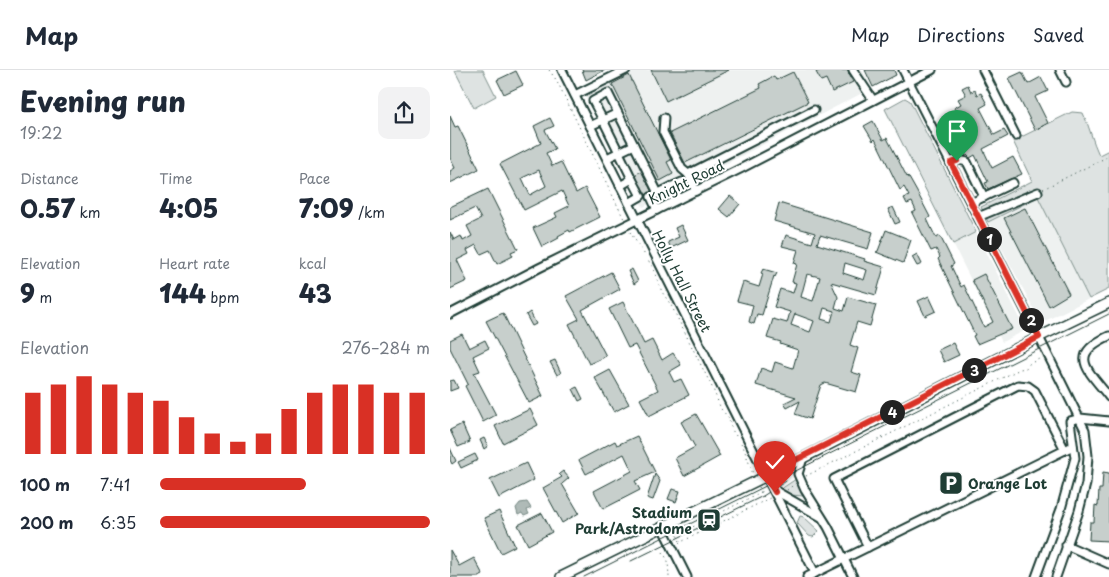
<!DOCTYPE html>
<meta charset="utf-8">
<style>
body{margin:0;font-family:"Playpen Sans",sans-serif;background:#f2f2f3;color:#1f2937;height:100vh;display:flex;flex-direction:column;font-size:19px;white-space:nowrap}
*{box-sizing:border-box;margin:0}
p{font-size:16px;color:#747a83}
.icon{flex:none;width:28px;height:28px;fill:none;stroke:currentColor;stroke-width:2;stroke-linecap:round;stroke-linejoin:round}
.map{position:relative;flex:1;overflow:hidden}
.sheet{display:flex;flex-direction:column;background:#fff;width:450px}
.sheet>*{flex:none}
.pin{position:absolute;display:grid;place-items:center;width:42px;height:42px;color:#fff;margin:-51px -21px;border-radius:50% 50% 50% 0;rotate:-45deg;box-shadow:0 0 5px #0007}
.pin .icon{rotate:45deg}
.km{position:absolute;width:25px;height:25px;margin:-12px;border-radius:50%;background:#222;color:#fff;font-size:14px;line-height:25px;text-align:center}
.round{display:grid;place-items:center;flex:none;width:52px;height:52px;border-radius:10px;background:#f2f2f3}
.headline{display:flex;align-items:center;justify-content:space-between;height:85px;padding:0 20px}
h1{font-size:28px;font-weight:800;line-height:38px}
.figures{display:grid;grid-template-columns:repeat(3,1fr);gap:8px;height:85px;padding:5px 20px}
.figures div{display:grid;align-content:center}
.figures b{font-size:25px;font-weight:800}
.figures small{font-size:14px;font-weight:400}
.figures p{font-size:14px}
.chart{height:140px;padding:10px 20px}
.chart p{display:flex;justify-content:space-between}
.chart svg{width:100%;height:90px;margin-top:5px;stroke:#d93025;stroke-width:6}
ul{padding:0 20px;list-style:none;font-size:16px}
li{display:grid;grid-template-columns:80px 60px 1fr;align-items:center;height:38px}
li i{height:12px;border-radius:6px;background:#d93025}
header{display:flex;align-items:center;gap:30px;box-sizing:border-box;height:70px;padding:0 25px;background:#fff;border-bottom:1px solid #e0e1e3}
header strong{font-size:24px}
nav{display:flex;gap:28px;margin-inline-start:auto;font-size:18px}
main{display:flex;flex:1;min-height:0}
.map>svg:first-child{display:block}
</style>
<header>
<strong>Map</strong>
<nav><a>Map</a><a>Directions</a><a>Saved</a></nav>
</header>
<main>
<section class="sheet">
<div class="headline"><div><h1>Evening run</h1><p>19:22</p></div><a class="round"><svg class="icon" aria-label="share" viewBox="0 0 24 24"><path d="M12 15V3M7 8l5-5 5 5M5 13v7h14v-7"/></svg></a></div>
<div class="figures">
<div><p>Distance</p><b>0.57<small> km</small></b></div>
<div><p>Time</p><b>4:05</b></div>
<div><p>Pace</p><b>7:09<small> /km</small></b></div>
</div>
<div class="figures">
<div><p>Elevation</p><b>9<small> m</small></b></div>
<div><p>Heart rate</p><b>144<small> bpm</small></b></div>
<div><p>kcal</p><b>43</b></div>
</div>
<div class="chart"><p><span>Elevation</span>276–284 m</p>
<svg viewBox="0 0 160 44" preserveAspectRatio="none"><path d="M5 44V14M15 44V10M25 44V6M35 44V10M45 44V14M55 44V18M65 44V26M75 44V34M85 44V38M95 44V34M105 44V22M115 44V14M125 44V10M135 44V10M145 44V14M155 44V14"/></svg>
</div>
<ul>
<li><b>100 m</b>7:41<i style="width:54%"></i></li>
<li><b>200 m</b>6:35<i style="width:100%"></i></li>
</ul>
</section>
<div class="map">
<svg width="659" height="507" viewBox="0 0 659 507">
<rect width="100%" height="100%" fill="#fff"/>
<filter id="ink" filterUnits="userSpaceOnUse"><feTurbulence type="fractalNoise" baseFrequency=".02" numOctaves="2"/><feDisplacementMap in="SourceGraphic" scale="10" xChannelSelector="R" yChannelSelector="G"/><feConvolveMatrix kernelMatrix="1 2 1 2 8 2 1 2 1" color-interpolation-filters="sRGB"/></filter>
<g filter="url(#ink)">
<g fill="#eef1f0">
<polygon points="181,0 412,0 422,18 193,137 134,24"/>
<polygon points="588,127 639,229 591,253 538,152"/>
<polygon points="526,162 575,258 574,261 552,272 503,174"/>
</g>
<g fill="#dee3e2" stroke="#7e908b">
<polygon points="7,0 33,0 46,26 24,38 5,1"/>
<polygon points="455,28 460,31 526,162 503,174 435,39"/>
<path d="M 622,42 L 633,43 C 640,58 642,70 649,85 L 659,80 L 659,219 L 639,229 L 588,127 L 538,152 L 531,137 L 582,111 L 563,71 Z"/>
<polygon points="346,409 355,425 354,426 340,425 331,419"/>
<polygon points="350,446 354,447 369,461 363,467 359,466 347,453"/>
</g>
<polygon fill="#afbab7" stroke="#758883" points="77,432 81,438 77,440 79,444 74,446 72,443 68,445 66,438 70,433"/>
<g fill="#c7cfcc" stroke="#1f3d34" fill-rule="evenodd">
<polygon points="132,0 155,0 136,10"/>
<polygon points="201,0 279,0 216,31"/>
<polygon points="371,0 397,0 403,12 382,22 376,9 371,11 366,2"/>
<polygon points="415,0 444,0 446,5 423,17"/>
<polygon points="66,1 73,15 54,24 47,10"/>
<polygon points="343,2 358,32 235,93 220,63 311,18 309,14 324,6 326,10"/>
<polygon points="572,2 578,14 591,7 598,21 585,27 598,53 585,60 559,8"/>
<polygon points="179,5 221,90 217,92 223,104 210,111 162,14"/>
<polygon points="518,15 521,22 525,20 527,25 531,23 537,34 530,38 544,65 554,60 558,66 533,79 542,98 563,87 572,104 538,119 535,113 538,112 525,85 520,88 517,85 514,86 512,82 518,79 504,52 506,51 502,44 506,42 504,38 511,34 508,29 516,25 512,18"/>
<polygon points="0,46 5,57 8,56 29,99 0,113 0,101 5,98 0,88"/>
<path d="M 100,48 L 104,56 L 95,60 L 105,79 L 96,83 L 102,96 L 111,92 L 126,123 L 135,118 L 150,147 L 120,162 L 119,160 L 108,166 L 109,168 L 92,177 L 83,158 L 107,147 L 105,143 L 119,136 L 112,121 L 74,140 L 50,94 L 91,73 L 84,56 ZM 89,100 L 96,116 L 80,125 L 72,108 Z"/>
<polygon points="423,51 433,70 437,68 457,107 458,106 467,122 480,147 477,149 486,168 490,166 504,194 501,196 511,217 514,215 534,257 543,252 522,210 534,204 562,259 527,274 523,266 525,265 488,189 490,187 486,179 481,181 462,143 466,141 462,132 457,134 454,128 459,126 454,117 450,120 425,69 423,71 414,56"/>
<polygon points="191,102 201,121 196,125 186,104"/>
<polygon points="38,119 68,179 61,182 63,186 47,194 40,180 31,184 26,175 17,180 19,184 7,190 17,211 0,219 0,162 4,170 11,166 13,171 22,166 17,156 31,149 25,138 0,150 0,137"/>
<polygon points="280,126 290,134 279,147 269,139"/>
<path d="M 329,133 L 423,162 L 418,179 L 370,165 L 367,174 L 415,189 L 414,191 L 434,197 L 426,225 L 381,212 L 388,227 L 385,238 L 394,241 L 398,227 L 426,235 L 420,256 L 407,252 L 400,275 L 408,278 L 401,302 L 411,305 L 406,322 L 375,313 L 371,315 L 360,349 L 345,344 L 350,331 L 337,338 L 334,333 L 346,327 L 306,315 L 311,298 L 322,302 L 325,292 L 343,298 L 348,280 L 330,274 L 331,272 L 317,268 L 323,249 L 337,253 L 340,242 L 324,237 L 330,219 L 343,223 L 346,213 L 342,212 L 347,194 L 344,193 L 348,180 L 332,176 L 336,165 L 362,173 L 365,163 L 324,151 ZM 395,193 L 417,200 L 414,210 L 393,203 ZM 357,204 L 370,207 L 363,231 L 351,227 ZM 374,238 L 384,241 L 381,252 L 371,249 ZM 345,244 L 364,251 L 360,262 L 341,255 Z"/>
<polygon points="443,137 450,152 445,154 438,139"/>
<polygon points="575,138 619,224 599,236 554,148"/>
<polygon points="231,155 238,170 221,178 218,172 229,167 225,158"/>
<polygon points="436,160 461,170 453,193 426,182 428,181"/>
<polygon points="467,184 472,194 467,196 462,187"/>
<polygon points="182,199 188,211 184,214 178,201"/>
<polygon points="313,199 327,203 325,207 324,206 312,245 307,244 304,254 299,252 303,235 287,231 293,212 309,217 313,204 311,203"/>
<polygon points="161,202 170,219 132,240 156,286 139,294 119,254 129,249 116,226"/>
<polygon points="479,226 486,241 475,246 468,231"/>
<polygon points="173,232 194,274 202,270 212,290 223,283 231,295 219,302 224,312 231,309 239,325 199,346 190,329 208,320 185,275 178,278 159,239"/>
<polygon points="80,242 86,254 82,256 76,245"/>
<polygon points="53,243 93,326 79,333 36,251"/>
<polygon points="12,264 19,278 35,270 39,278 23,286 30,301 24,303 46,345 33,352 15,316 18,314 0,278 0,270"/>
<polygon points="503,273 509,285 494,292 488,280"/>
<polygon points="105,290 111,303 107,305 100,292"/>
<polygon points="160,300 179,334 164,342 145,308"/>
<polygon points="4,310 8,318 0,321 0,311"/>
<polygon points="127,317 133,329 129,331 123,319"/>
<polygon points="80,339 88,355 53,373 45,356"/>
<polygon points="246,344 270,386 234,406 225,388 245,377 231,352"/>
<polygon points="12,354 20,372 8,377 0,360"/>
<polygon points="187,366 205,402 185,411 190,420 153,439 144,421 182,401 174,384 136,404 129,390 165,371 167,375"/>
<polygon points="34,368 38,376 34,379 30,370"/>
<polygon points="0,378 6,391 2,394 0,390"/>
<polygon points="25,384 28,390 11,398 8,392"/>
<polygon points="76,393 84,410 49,428 40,410"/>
<polygon points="113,401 119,408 112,414 129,443 112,453 93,418 112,407 109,404"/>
<polygon points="653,402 659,403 659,471 639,470 640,452 644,452 645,435 648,436 649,419 652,419"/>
<polygon points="205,404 210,411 203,430 197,428"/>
<polygon points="222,419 230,421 226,432 218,429"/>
<polygon points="49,441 65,476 51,483 34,448"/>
<polygon points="92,443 102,462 78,475 68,455"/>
<polygon points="0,480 9,496 24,488 33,505 29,507 0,507"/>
</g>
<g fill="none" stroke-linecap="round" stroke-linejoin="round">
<g stroke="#d2d8d6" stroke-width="7" stroke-dasharray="7 3.5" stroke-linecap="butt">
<polyline points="187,108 193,105"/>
<polyline points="190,114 196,111"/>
<polyline points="193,121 200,118"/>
</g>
<g stroke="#1f3d34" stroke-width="11">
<g id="minor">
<polyline points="112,0 365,503"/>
<polyline points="403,0 423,30"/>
<polyline points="453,0 589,267 635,360 638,386 636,414 629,441 606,507"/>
<polyline points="533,0 566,66"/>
<polyline points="610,0 616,12"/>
<polyline points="125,25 176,0"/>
<polyline points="168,43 153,50 143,31 158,23 208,123"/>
<polyline points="214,48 213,62 232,99 238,104 246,121"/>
<polyline points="140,56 153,50 182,109"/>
<polyline points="157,88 184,75"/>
<polyline points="501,93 509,90 517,92 534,127"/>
<polyline points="238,104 364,40"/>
<polyline points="170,116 182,109 191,126 179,133"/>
<polyline points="223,116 232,112"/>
<polyline points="521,133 563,113"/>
<polyline points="207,140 201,127 223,116 229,129"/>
<polyline points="528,147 588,122"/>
<polyline points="0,244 89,198 292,98 482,0"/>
<path d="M 659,266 C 617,285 638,300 659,327"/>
<polyline points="353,388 348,404 355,420 378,457 403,507"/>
<polyline points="324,420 371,447"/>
<polyline points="212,457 237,507"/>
<polyline points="616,475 659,494"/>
<polyline points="418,477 384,409 568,315 578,316 585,321 615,380"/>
<polyline points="357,507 623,376"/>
<polyline points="586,507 611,439 625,388 620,351 630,348 659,351"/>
</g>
</g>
<g stroke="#1f3d34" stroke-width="12">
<polyline id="major" points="111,507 353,388 589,267 659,233"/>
</g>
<g stroke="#1f3d34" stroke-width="1" stroke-dasharray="1 4" stroke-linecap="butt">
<polyline points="99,0 107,11 174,149"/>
<polyline points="593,119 659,86"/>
<polyline points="180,162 202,196 212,222 221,235 263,319 271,339 278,347 282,360 293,376 303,404"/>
<polyline points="356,406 570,299 576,298 579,294 591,288"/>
<polyline points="309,417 315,430"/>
<polyline points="337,420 346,413"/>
<polyline points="230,471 227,465 311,422"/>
<polyline points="229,473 320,428"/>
<polyline points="213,482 218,491 219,507"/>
</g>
<use href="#minor" stroke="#fff" stroke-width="7"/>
<use href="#major" stroke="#fff" stroke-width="9"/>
<g stroke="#1f3d34" stroke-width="1">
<polyline points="181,491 313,426 336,411"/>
<polyline points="134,507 659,244"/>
</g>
</g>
</g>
<g fill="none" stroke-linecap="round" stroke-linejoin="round" filter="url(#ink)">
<g stroke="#fff" stroke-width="10">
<polyline id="route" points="325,422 316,405 589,267 501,93 507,91"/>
</g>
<use href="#route" stroke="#d93025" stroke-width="6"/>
</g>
<defs>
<g id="parking-square" transform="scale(1.25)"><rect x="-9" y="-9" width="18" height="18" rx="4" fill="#1f3d34" stroke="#fff"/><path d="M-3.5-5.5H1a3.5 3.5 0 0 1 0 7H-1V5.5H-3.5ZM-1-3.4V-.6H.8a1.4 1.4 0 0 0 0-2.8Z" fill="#fff"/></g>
<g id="station-square" transform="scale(1.25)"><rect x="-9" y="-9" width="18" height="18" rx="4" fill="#1f3d34" stroke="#fff"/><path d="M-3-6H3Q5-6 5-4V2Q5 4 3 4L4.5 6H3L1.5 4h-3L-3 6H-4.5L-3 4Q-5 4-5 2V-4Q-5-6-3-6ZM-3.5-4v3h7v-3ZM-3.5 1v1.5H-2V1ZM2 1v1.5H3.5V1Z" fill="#fff"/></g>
</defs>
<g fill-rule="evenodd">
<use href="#parking-square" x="501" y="413"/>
<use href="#station-square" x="259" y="450"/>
</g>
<g text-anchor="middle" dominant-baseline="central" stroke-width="4" stroke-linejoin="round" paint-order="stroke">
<g font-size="14" fill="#1f3d34" stroke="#fff">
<text transform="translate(236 112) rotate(-26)">Knight Road</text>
<text transform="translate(232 211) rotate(63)">Holly Hall Street</text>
</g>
<g font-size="14" font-weight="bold" fill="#1f3d34" stroke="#fff" text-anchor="start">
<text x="518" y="413">Orange Lot</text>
<text x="242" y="442" text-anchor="end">Stadium<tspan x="242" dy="16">Park/Astrodome</tspan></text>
</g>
</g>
</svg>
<div class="pin" style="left:507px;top:91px;background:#1e9e55"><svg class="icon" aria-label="arrive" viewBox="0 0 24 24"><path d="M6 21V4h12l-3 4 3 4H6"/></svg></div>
<div class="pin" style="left:325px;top:422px;background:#d93025"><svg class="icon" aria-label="check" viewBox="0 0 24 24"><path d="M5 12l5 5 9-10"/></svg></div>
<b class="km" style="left:539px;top:169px">1</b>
<b class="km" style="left:581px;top:250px">2</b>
<b class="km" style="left:524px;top:300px">3</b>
<b class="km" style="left:442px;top:342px">4</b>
</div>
</main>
